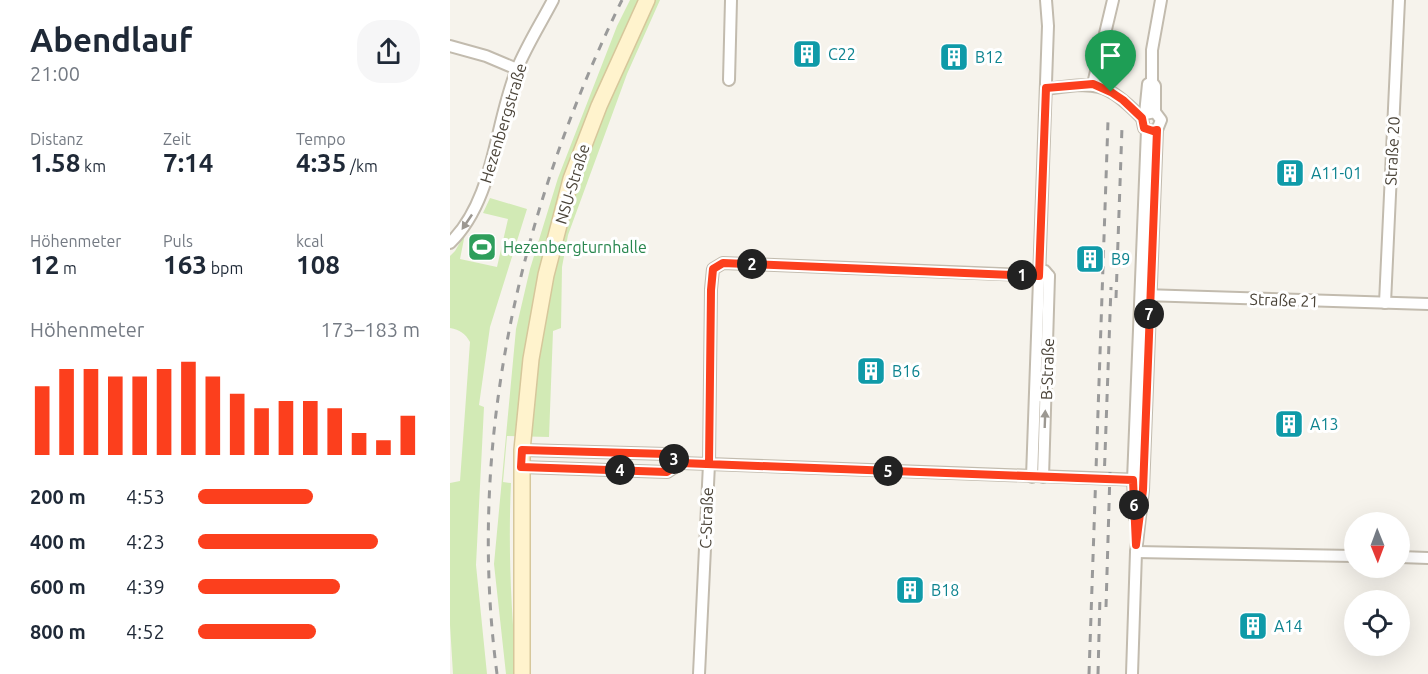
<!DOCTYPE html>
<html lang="de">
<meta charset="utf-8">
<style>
body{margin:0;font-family:Ubuntu,sans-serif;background:#f6f6f7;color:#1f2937;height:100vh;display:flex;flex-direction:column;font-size:22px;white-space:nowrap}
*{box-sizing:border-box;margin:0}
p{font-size:20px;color:#747a83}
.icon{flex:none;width:33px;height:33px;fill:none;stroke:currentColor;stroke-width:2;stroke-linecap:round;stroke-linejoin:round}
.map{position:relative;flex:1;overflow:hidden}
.drawer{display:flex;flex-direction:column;background:#fff;width:450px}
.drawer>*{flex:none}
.needle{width:39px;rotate:179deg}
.fabs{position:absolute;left:894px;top:512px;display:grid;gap:12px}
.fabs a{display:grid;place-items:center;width:66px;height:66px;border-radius:50%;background:#fff;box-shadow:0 6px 24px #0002;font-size:30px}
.pin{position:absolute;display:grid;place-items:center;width:51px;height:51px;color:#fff;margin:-62px -26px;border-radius:50% 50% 50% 0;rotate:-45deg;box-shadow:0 0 6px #0007}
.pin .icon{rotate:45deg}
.km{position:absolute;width:30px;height:30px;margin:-15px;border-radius:50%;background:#222;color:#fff;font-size:16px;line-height:30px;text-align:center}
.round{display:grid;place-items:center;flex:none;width:63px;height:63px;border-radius:24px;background:#f6f6f7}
.head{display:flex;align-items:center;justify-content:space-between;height:102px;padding:0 30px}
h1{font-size:33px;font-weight:700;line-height:45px}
.stats{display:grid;grid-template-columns:repeat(3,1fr);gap:9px;height:102px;padding:6px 30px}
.stats div{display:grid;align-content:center}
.stats b{font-size:26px;font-weight:700}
.stats small{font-size:16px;font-weight:400}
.stats p{font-size:16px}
.chart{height:168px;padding:12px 30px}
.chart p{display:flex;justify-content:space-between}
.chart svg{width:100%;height:108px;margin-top:6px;stroke:#fc3f1d;stroke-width:6}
ul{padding:0 30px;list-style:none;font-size:20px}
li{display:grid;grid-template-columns:96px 72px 1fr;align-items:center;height:45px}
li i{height:15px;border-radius:8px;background:#fc3f1d}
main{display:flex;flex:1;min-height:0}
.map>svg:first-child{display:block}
</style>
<main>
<section class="drawer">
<div class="head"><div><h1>Abendlauf</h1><p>21:00</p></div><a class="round"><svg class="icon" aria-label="share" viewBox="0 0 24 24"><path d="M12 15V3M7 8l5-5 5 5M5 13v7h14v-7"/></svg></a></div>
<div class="stats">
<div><p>Distanz</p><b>1.58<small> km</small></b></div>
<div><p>Zeit</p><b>7:14</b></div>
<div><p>Tempo</p><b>4:35<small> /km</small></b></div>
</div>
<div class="stats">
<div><p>Höhenmeter</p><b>12<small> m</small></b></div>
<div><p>Puls</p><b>163<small> bpm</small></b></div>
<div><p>kcal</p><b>108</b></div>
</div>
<div class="chart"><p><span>Höhenmeter</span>173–183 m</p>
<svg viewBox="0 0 160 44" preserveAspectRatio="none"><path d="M5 44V16M15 44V9M25 44V9M35 44V12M45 44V12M55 44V9M65 44V6M75 44V12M85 44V19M95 44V25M105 44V22M115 44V22M125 44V25M135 44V35M145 44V38M155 44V28"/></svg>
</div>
<ul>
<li><b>200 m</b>4:53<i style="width:52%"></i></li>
<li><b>400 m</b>4:23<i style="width:81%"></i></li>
<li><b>600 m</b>4:39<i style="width:64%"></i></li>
<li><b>800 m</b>4:52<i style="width:53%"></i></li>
</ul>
</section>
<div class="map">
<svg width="978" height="674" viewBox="0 0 978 674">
<rect width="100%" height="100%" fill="#f6f3ec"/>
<g fill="#d2eab5">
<path d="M 180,0 L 210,0 L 177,74 L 118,235 L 112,267 L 111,328 L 103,331 L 99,437 L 57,436 L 53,482 L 61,483 C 58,548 61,610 67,674 L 56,674 L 44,564 L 66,329 L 80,269 L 108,178 L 167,26 Z"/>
<path d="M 40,198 L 77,209 L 40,327 L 29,405 L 34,407 L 26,565 L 37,674 L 3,674 L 0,625 L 0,483 L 10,481 L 20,342 C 15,333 10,330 0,328 L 0,256 L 5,251 L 15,234 L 10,259 L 47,267 L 58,219 L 33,213 Z"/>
</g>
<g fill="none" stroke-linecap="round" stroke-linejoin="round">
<g stroke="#c2bbae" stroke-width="14">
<g id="minor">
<polyline points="0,46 36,56 67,69"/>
<polyline points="279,80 281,0"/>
<polyline points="643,84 663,0"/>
<path d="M 596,89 C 646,82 655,81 692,118"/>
<polyline points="705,112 705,86 702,82 702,50 711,0"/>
<polyline points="695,114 698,84 702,82"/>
<path d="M 0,243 C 45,199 44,125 67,69 C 77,45 91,23 103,0"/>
<polyline points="693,295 978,304"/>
<polyline points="935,303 949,0"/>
<polyline points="72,450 217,454 231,463 693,480"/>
<polyline points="71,467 217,472 231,463"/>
<polyline points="582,477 598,26 596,0"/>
<polyline points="593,477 599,276 595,271"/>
<polyline points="685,518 683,480 697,130 698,131"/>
<polyline points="686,552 904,556"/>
<polyline points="950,557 978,558"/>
<polyline points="249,674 259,464 261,289 263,269 273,263 599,276"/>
<polyline points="682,674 686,552 693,490 707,130 711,120 705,112 695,114 692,118 694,128 698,131 707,130"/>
</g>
</g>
<g stroke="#d6c79b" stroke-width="18">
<polyline id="secondary" points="72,674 72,450 81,359 96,275 121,179 149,106 197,0"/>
</g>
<use href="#minor" stroke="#fff" stroke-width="10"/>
<use href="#secondary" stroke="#fff3cd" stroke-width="15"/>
<g stroke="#9a9a9a" stroke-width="3" stroke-dasharray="8 8" stroke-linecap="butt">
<polyline points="666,298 672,127"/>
<polyline points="654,482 661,287"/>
<polyline points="656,607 660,472"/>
<path d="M 47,674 C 16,441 70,209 172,0"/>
<polyline points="639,674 658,121"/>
<polyline points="648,674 650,596"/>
</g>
</g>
<defs><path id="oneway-solid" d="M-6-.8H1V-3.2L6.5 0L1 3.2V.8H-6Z" transform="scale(1.5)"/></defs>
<g fill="#9c9892">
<use href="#oneway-solid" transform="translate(17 222) rotate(124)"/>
<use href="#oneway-solid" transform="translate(595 419) rotate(-88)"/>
</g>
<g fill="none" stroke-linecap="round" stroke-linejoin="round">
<g stroke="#fff" stroke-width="12">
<polyline id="route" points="661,92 643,84 596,88 589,276 273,263 263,269 261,290 259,464 231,463 217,454 72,450 71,467 217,472 231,463 282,465 683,480 686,545 693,490 707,130 703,131 694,128 692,118 673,100 661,92"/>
</g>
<use href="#route" stroke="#fc3f1d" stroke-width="8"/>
</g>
<defs>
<g id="building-square" transform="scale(1.5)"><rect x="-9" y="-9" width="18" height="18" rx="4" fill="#0f9aa8" stroke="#fff"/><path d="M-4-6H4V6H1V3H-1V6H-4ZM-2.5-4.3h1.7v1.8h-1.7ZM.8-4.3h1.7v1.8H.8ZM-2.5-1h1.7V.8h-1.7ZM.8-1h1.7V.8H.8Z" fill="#fff"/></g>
<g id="stadium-square" transform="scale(1.5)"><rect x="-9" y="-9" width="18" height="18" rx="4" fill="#2e9e5b" stroke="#fff"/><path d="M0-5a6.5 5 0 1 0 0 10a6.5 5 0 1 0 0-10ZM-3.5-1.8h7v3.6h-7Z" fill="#fff"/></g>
</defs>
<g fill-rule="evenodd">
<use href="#building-square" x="357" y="54"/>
<use href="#building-square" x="504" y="57"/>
<use href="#building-square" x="840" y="173"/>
<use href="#stadium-square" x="32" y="247"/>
<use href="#building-square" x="640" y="259"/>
<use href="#building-square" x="421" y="371"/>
<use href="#building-square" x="839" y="424"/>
<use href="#building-square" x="460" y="590"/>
<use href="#building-square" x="803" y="626"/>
</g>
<g text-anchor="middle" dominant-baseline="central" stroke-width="6" stroke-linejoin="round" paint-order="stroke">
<g font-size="16" fill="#0d838f" stroke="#fff" text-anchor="start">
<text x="378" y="54">C22</text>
<text x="525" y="57">B12</text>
<text x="861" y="173">A11-01</text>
<text x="661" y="259">B9</text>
<text x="442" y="371">B16</text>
<text x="860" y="424">A13</text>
<text x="481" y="590">B18</text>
<text x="824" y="626">A14</text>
</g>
<g font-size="16" fill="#4b4439" stroke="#fff">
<text transform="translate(53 123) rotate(-73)">Hezenbergstraße</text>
<text transform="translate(942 151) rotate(-87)">Straße 20</text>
<text transform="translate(122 184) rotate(-73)">NSU-Straße</text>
<text transform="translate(834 300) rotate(2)">Straße 21</text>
<text transform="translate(597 369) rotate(-88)">B-Straße</text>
<text transform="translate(256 518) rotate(-88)">C-Straße</text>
</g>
<g font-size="16" fill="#27864d" stroke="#fff" text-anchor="start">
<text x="53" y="247">Hezenbergturnhalle</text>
</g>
</g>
</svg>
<div class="fabs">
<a><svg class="needle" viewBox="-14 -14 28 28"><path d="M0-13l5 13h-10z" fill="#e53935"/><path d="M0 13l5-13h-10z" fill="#747a83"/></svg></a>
<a><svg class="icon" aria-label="locate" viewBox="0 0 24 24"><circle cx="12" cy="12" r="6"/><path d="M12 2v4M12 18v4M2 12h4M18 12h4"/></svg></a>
</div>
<div class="pin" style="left:661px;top:92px;background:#1e9e55"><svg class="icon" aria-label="arrive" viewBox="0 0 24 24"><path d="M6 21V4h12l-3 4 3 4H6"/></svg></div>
<b class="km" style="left:572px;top:275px">1</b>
<b class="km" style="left:302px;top:264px">2</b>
<b class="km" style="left:224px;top:459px">3</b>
<b class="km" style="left:170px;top:470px">4</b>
<b class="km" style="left:438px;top:471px">5</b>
<b class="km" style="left:684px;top:505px">6</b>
<b class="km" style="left:699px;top:314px">7</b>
</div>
</main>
